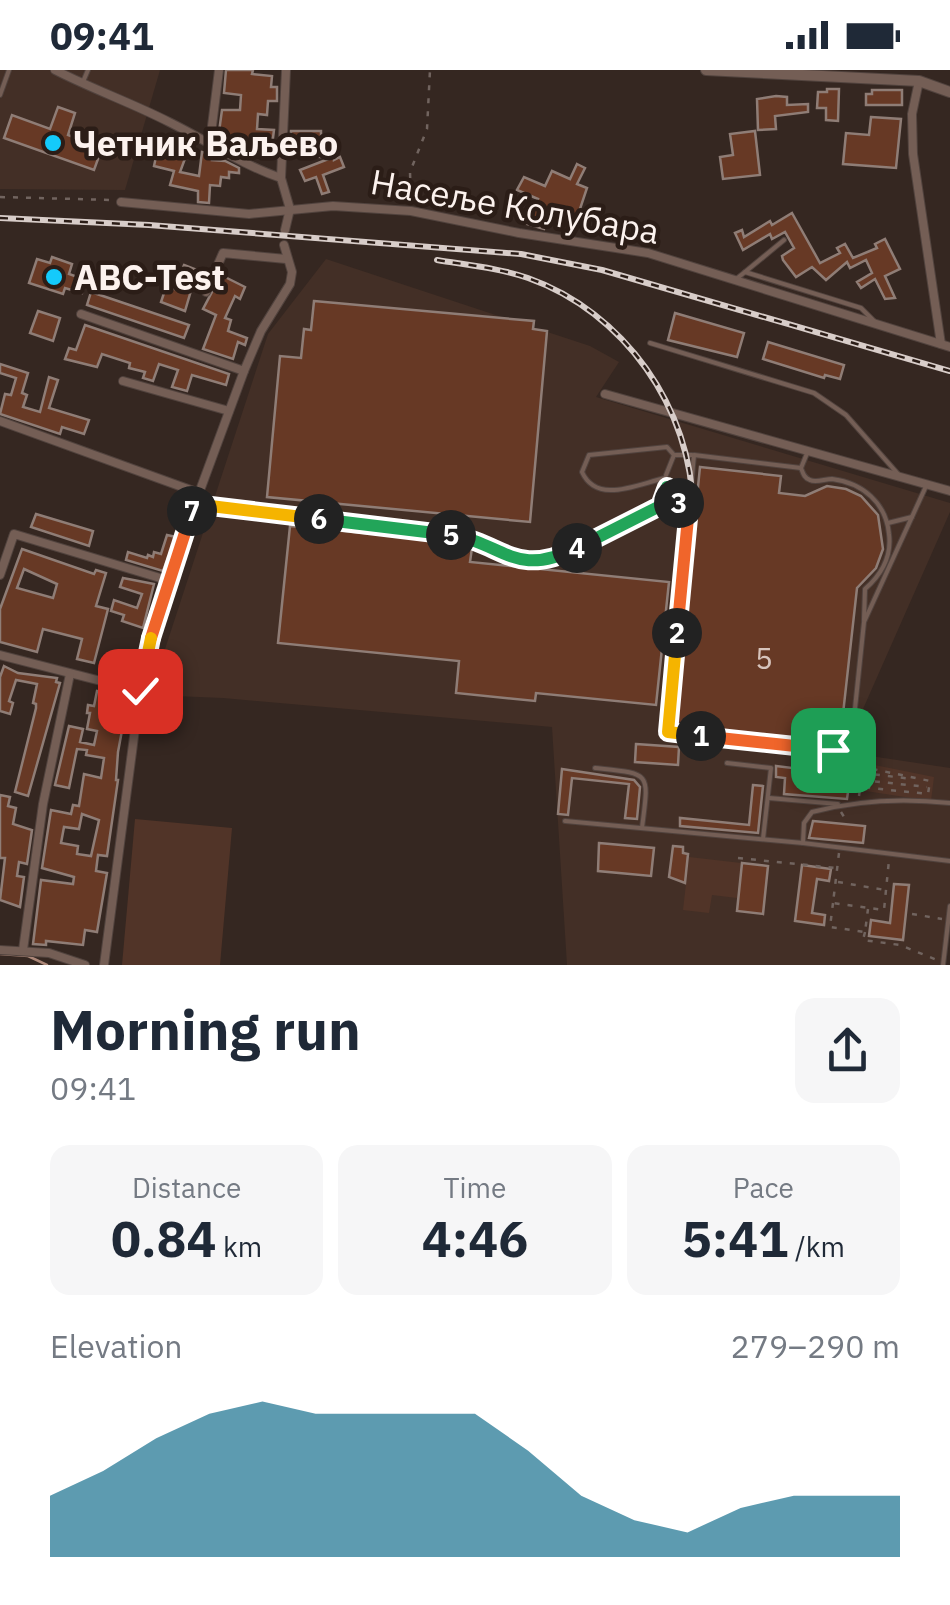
<!DOCTYPE html>
<meta charset="utf-8">
<style>
body{margin:0;font-family:"IBM Plex Sans",sans-serif;background:#f6f6f7;color:#1f2937;height:100vh;display:flex;flex-direction:column;font-size:38px;white-space:nowrap}
*{box-sizing:border-box;margin:0}
p{font-size:32px;color:#747a83}
.icon{flex:none;width:55px;height:55px;fill:none;stroke:currentColor;stroke-width:2;stroke-linecap:round;stroke-linejoin:round}
.map{position:relative;height:895px;overflow:hidden}
.sheet{display:flex;flex-direction:column;background:#fff;flex:1}
.sheet>*{flex:none}
.pin{position:absolute;display:grid;place-items:center;width:85px;height:85px;color:#fff;margin:-42px;border-radius:20px;box-shadow:0 5px 15px #0006}
.km{position:absolute;width:50px;height:50px;margin:-25px;border-radius:50%;background:#222;color:#fff;font-size:28px;line-height:50px;text-align:center}
.round{display:grid;place-items:center;flex:none;width:105px;height:105px;border-radius:20px;background:#f6f6f7}
.summary{display:flex;align-items:center;justify-content:space-between;height:170px;padding:0 50px}
h1{font-size:55px;font-weight:700;line-height:75px}
.metrics{display:grid;grid-template-columns:repeat(3,1fr);gap:15px;height:170px;padding:10px 50px}
.metrics div{display:grid;align-content:center;border-radius:20px;background:#f6f6f7;text-align:center}
.metrics b{font-size:50px;font-weight:700}
.metrics small{font-size:28px;font-weight:400}
.metrics p{font-size:28px}
.chart{height:280px;padding:20px 50px}
.chart p{display:flex;justify-content:space-between}
.chart svg{width:100%;height:180px;margin-top:10px;fill:#1a718f;opacity:.7}
.status{display:flex;justify-content:space-between;align-items:center;height:70px;padding:0 50px;background:#fff;direction:ltr}
.status svg{height:28px;fill:currentColor}
.map>svg:first-child{display:block}
</style>
<div class="status"><b>09:41</b><svg viewBox="0 0 49 12"><path d="M0 12V9h3v3zM5 12V6h3v6zM10 12V3h3v9zM15 12V0h3v12zM26 1h20v11H26zM47 4h2v5h-2z"/></svg></div>
<div class="map">
<svg width="950" height="895" viewBox="0 0 950 895">
<rect width="100%" height="100%" fill="#352721"/>
<g fill="#432f26">
<polygon points="0,0 160,0 125,120 0,119"/>
<polygon points="326,189 590,276 619,292 596,327 950,433 950,442 844,682 950,698 950,836 943,895 567,895 552,657 223,628 150,625 268,264"/>
</g>
<g fill="#513428">
<polygon points="850,690 934,707 931,731 846,718"/>
<polygon points="135,749 232,758 220,895 122,895"/>
<polygon points="689,787 741,793 737,828 712,825 709,843 683,840"/>
</g>
<g fill="none" stroke-linecap="round" stroke-linejoin="round">
<polyline stroke="#ac8778" stroke-width="2.5" points="0,884 28,886 47,895"/>
</g>
<g fill="#673925" stroke="#8f7d76" stroke-width="2.5" fill-rule="evenodd">
<polygon points="226,0 253,0 252,4 272,6 271,17 277,17 277,31 268,31 267,45 258,44 257,59 274,60 273,68 267,68 266,87 254,86 255,81 238,79 239,71 218,69 222,40 240,40 241,25 224,23"/>
<polygon points="827,19 839,19 838,51 826,50 826,38 817,38 818,22 827,22"/>
<polygon points="872,20 902,20 902,35 866,35 866,24 872,24"/>
<polygon points="776,26 787,27 787,35 808,34 808,42 775,46 776,59 758,60 757,29"/>
<polygon points="58,37 75,43 68,65 102,78 94,100 4,68 12,45 50,59"/>
<polygon points="871,47 901,49 896,98 843,94 846,63 869,65"/>
<polygon points="291,61 321,61 321,71 334,71 334,90 340,87 344,97 323,105 329,122 322,124 316,107 305,111 300,100 331,88 290,84"/>
<polygon points="755,61 760,105 723,109 720,87 733,85 730,64"/>
<polygon points="179,72 190,75 180,102 199,106 202,82 213,84 212,90 225,91 239,98 239,103 229,102 229,108 221,107 220,116 210,115 209,133 198,132 198,121 170,115 174,101 154,96 157,82 175,86"/>
<polygon points="577,94 585,98 577,114 587,118 574,157 557,151 555,155 547,151 544,159 527,154 538,129 517,120 524,107 545,116 552,101 570,109"/>
<polygon points="792,143 820,193 840,183 837,178 845,174 853,188 877,178 875,174 885,169 900,199 885,206 895,228 885,229 875,209 861,218 857,212 872,203 866,190 850,198 847,192 826,210 812,197 796,207 783,190 782,186 794,178 785,162 772,169 770,164 743,180 735,163 742,160 744,167 770,151 772,155"/>
<polygon points="52,187 72,194 69,204 86,210 82,223 65,218 63,224 29,213 37,189 50,193"/>
<polygon points="184,195 197,200 185,241 161,232 166,217 174,219"/>
<polygon points="221,205 245,217 240,229 235,226 225,248 231,250 228,261 247,268 245,275 238,272 233,289 203,279 216,245 203,239"/>
<polygon points="91,222 189,255 184,268 87,235"/>
<polygon points="314,231 534,251 533,259 547,261 530,452 267,427 280,286 301,288 304,259 311,260"/>
<polygon points="38,241 60,248 53,271 30,263"/>
<polygon points="675,243 744,263 737,287 668,270"/>
<polygon points="85,255 229,304 226,315 192,305 187,321 172,317 178,300 159,294 153,311 143,308 145,302 129,298 130,293 102,284 97,297 65,289 69,278 76,280"/>
<polygon points="768,272 844,295 840,309 825,305 824,308 763,289"/>
<polygon points="0,294 28,303 22,323 27,325 23,337 40,342 49,307 58,310 49,338 89,350 84,364 62,357 60,364 0,344 5,324 11,325 16,308 0,303"/>
<polygon points="700,397 781,406 779,423 805,426 827,416 846,419 861,426 878,445 883,479 876,498 857,518 840,671 833,674 674,656"/>
<polygon points="36,444 93,461 89,476 31,457"/>
<polygon points="290,456 460,472 472,478 470,492 669,512 656,635 536,623 535,631 456,623 459,591 278,573"/>
<polygon points="167,465 176,467 163,501 126,490 128,482 147,488 148,485 153,487 154,482 161,484"/>
<path d="M 22,479 L 94,504 L 96,500 L 106,503 L 96,536 L 108,539 L 94,593 L 77,589 L 82,569 L 43,559 L 37,582 L 0,572 L 0,539 ZM 24,499 L 57,514 L 53,528 L 17,518 Z"/>
<polygon points="123,508 154,514 143,558 122,551 124,545 111,541 114,530 137,538 142,524 120,517"/>
<polygon points="4,596 18,603 57,608 56,612 60,613 28,726 15,722 36,638 36,634 33,633 37,614 16,610 9,631 13,633 10,644 0,641 0,607"/>
<path d="M 97,621 L 128,628 L 118,682 L 116,710 L 118,710 L 107,786 L 98,785 L 96,801 L 107,803 L 97,862 L 85,860 L 83,875 L 46,871 L 46,875 L 33,874 L 41,810 L 73,814 L 74,807 L 42,798 L 51,740 L 71,744 L 73,735 L 79,736 L 84,704 L 101,708 L 104,688 L 86,685 L 87,680 L 77,679 L 69,718 L 55,715 L 69,656 L 83,659 L 80,672 L 94,675 L 97,661 L 87,659 L 90,643 L 87,643 L 88,635 L 94,636 ZM 82,744 L 99,750 L 91,786 L 77,784 L 78,776 L 61,773 L 64,757 L 79,759 Z"/>
<polygon points="636,674 679,677 678,695 635,692"/>
<polygon points="776,696 801,699 799,717 848,722 847,729 784,724 785,708 776,707"/>
<polygon points="562,699 634,710 640,717 637,749 625,748 629,714 572,708 568,745 558,744"/>
<polygon points="753,715 763,716 758,763 680,756 680,748 749,755"/>
<polygon points="0,725 10,727 8,736 16,738 13,754 32,760 27,794 19,792 17,806 24,807 20,837 0,830 5,788 0,788"/>
<polygon points="813,751 865,756 863,773 809,768"/>
<polygon points="599,773 654,778 651,806 598,801"/>
<polygon points="673,776 683,777 683,783 688,784 685,813 669,807"/>
<polygon points="742,793 768,796 763,844 737,841"/>
<polygon points="802,795 831,799 829,811 817,809 812,843 825,845 824,855 795,851"/>
<polygon points="894,814 909,815 903,870 869,866 871,850 890,853"/>
</g>
<g fill="none" stroke-linecap="round" stroke-linejoin="round">
<g stroke="#51433e" stroke-width="6">
<g id="service">
<polyline points="82,14 88,0"/>
<polyline points="0,25 9,0"/>
<polyline points="745,202 784,170"/>
<polyline points="735,210 745,202 861,238 876,253"/>
<polyline points="650,273 814,323 846,345 898,404"/>
<polyline points="808,381 801,398 694,385 668,662 833,680 846,674 854,648 864,552 927,414"/>
<path d="M 801,398 C 803,403 804,408 810,410 C 816,413 825,409 832,409 C 863,413 886,433 889,464 C 892,487 882,504 865,519 L 864,550"/>
<polyline points="666,405 674,385 692,385"/>
<path d="M 665,408 C 638,414 597,435 582,402 L 589,385 L 667,377 L 674,385"/>
<polyline points="669,419 689,448"/>
<polyline points="195,434 459,466 506,487 540,491 565,484 649,444 660,436 667,417"/>
<polyline points="888,453 912,447"/>
<polyline points="727,693 771,698 763,769"/>
<path d="M 595,698 C 652,704 649,701 642,758"/>
<polyline points="769,728 838,734"/>
<polyline points="565,751 803,773 950,791"/>
<path d="M 803,773 L 804,753 L 812,742 C 857,730 904,728 950,733"/>
<polyline points="943,895 950,836"/>
</g>
</g>
<g stroke="#51433e" stroke-width="10">
<g id="minor">
<path d="M 55,0 C 92,19 132,33 169,52 C 206,70 242,95 281,108 L 290,139 L 285,160"/>
<polyline points="919,11 912,44 913,84 941,274"/>
<polyline points="210,72 219,0"/>
<polyline points="281,108 286,0"/>
<polyline points="121,132 249,144 333,136 411,141 519,163 648,183 950,277"/>
<polyline points="206,222 223,183 286,189"/>
<polyline points="81,244 244,301"/>
<polyline points="123,311 229,341"/>
<polyline points="605,324 950,421"/>
<polyline points="0,351 199,423"/>
<polyline points="0,505 14,464 170,511"/>
<polyline points="0,585 140,621"/>
<polyline points="0,880 49,883 85,895"/>
<polyline points="23,880 43,734 70,604"/>
<polyline points="104,895 140,621 151,569 199,423 244,301 261,261 290,214 292,202 284,175"/>
</g>
</g>
<g stroke="#51433e" stroke-width="12">
<polyline id="tertiary" points="706,0 919,11 950,22"/>
</g>
<g stroke="#71645f" stroke-width="2.5" stroke-dasharray="5 8" stroke-linecap="butt">
<polyline points="0,127 113,130"/>
<polyline points="411,134 410,102 427,59 430,0"/>
<polyline points="862,703 913,709"/>
<polyline points="862,710 927,717"/>
<polyline points="859,726 863,697 930,711 928,724 861,717"/>
<polyline points="841,742 848,753"/>
<polyline points="839,783 833,833 884,840 889,790"/>
<polyline points="738,788 836,798"/>
<polyline points="838,812 885,820"/>
<polyline points="833,833 830,857 865,862 868,839"/>
<polyline points="912,844 942,849"/>
<polyline points="865,862 863,870 900,875 937,890"/>
</g>
<use href="#service" stroke="#745e55" stroke-width="4"/>
<use href="#minor" stroke="#745e55" stroke-width="8"/>
<use href="#tertiary" stroke="#745e55" stroke-width="10"/>
<g stroke="#d8cdc9" stroke-width="6">
<g id="rail">
<polyline points="0,148 149,155 521,184 602,200 950,301"/>
<path d="M 437,190 C 467,195 499,198 528,208 C 624,242 692,338 693,440 C 693,460 690,481 688,502"/>
</g>
</g>
<use href="#rail" stroke="#2b1d17" stroke-width="2.5" stroke-dasharray="8" stroke-linecap="butt"/>
</g>
<g fill="none" stroke-linecap="round" stroke-linejoin="round">
<g stroke="#fff" stroke-width="20">
<polyline id="split-1" points="701,666 833,680"/>
</g>
<g stroke="#fff" stroke-width="20">
<polyline id="split-2" points="677,563 668,662 701,666"/>
</g>
<g stroke="#fff" stroke-width="20">
<polyline id="split-3" points="677,563 688,448 679,433"/>
</g>
<g stroke="#fff" stroke-width="20">
<polyline id="split-4" points="577,478 660,436 667,417 679,433"/>
</g>
<g stroke="#fff" stroke-width="20">
<path id="split-5" d="M 451,465 C 504,473 514,509 577,478"/>
</g>
<g stroke="#fff" stroke-width="20">
<polyline id="split-6" points="319,449 451,465"/>
</g>
<g stroke="#fff" stroke-width="20">
<polyline id="split-7" points="192,441 194,434 319,449"/>
</g>
<g stroke="#fff" stroke-width="20">
<polyline id="split-8" points="151,568 192,441"/>
</g>
<g stroke="#fff" stroke-width="20">
<polyline id="split-9" points="140,621 151,568"/>
</g>
<use href="#split-1" stroke="#f0652b" stroke-width="12"/>
<use href="#split-2" stroke="#f5b400" stroke-width="12"/>
<use href="#split-3" stroke="#f0652b" stroke-width="12"/>
<use href="#split-4" stroke="#22a559" stroke-width="12"/>
<use href="#split-5" stroke="#22a559" stroke-width="12"/>
<use href="#split-6" stroke="#22a559" stroke-width="12"/>
<use href="#split-7" stroke="#f5b400" stroke-width="12"/>
<use href="#split-8" stroke="#f0652b" stroke-width="12"/>
<use href="#split-9" stroke="#f5b400" stroke-width="12"/>
</g>
<g fill="#14cafb" stroke="#2b1d17" stroke-width="4">
<circle cx="53" cy="73" r="10"/>
<circle cx="54" cy="207" r="10"/>
</g>
<g text-anchor="middle" dominant-baseline="central" stroke-width="9" stroke-linejoin="round" paint-order="stroke">
<g font-size="30" fill="#d7c4bc">
<text x="764" y="587">5</text>
</g>
<g font-size="35" font-weight="bold" fill="#fcf2ee" stroke="#2b1d17" text-anchor="start">
<text x="73" y="73">Четник Ваљево</text>
<text x="74" y="207">ABC-Test</text>
</g>
<g font-size="35" fill="#fcf2ee" stroke="#2b1d17">
<text transform="translate(515 136) rotate(10)">Насеље Колубара</text>
</g>
</g>
</svg>
<div class="pin" style="left:833px;top:680px;background:#1e9e55"><svg class="icon" aria-label="arrive" viewBox="0 0 24 24"><path d="M6 21V4h12l-3 4 3 4H6"/></svg></div>
<div class="pin" style="left:140px;top:621px;background:#d93025"><svg class="icon" aria-label="check" viewBox="0 0 24 24"><path d="M5 12l5 5 9-10"/></svg></div>
<b class="km" style="left:701px;top:666px">1</b>
<b class="km" style="left:677px;top:563px">2</b>
<b class="km" style="left:679px;top:433px">3</b>
<b class="km" style="left:577px;top:478px">4</b>
<b class="km" style="left:451px;top:465px">5</b>
<b class="km" style="left:319px;top:449px">6</b>
<b class="km" style="left:192px;top:441px">7</b>
</div>
<section class="sheet">
<div class="summary"><div><h1>Morning run</h1><p>09:41</p></div><a class="round"><svg class="icon" aria-label="share" viewBox="0 0 24 24"><path d="M12 15V3M7 8l5-5 5 5M5 13v7h14v-7"/></svg></a></div>
<div class="metrics">
<div><p>Distance</p><b>0.84<small> km</small></b></div>
<div><p>Time</p><b>4:46</b></div>
<div><p>Pace</p><b>5:41<small> /km</small></b></div>
</div>
<div class="chart"><p><span>Elevation</span>279–290 m</p>
<svg viewBox="0 0 160 44" preserveAspectRatio="none"><path d="M0 44V29L10 23L20 15L30 9L40 6L50 9L60 9L70 9L80 9L90 18L100 29L110 35L120 38L130 32L140 29L150 29L160 29V44z"/></svg>
</div>
</section>
